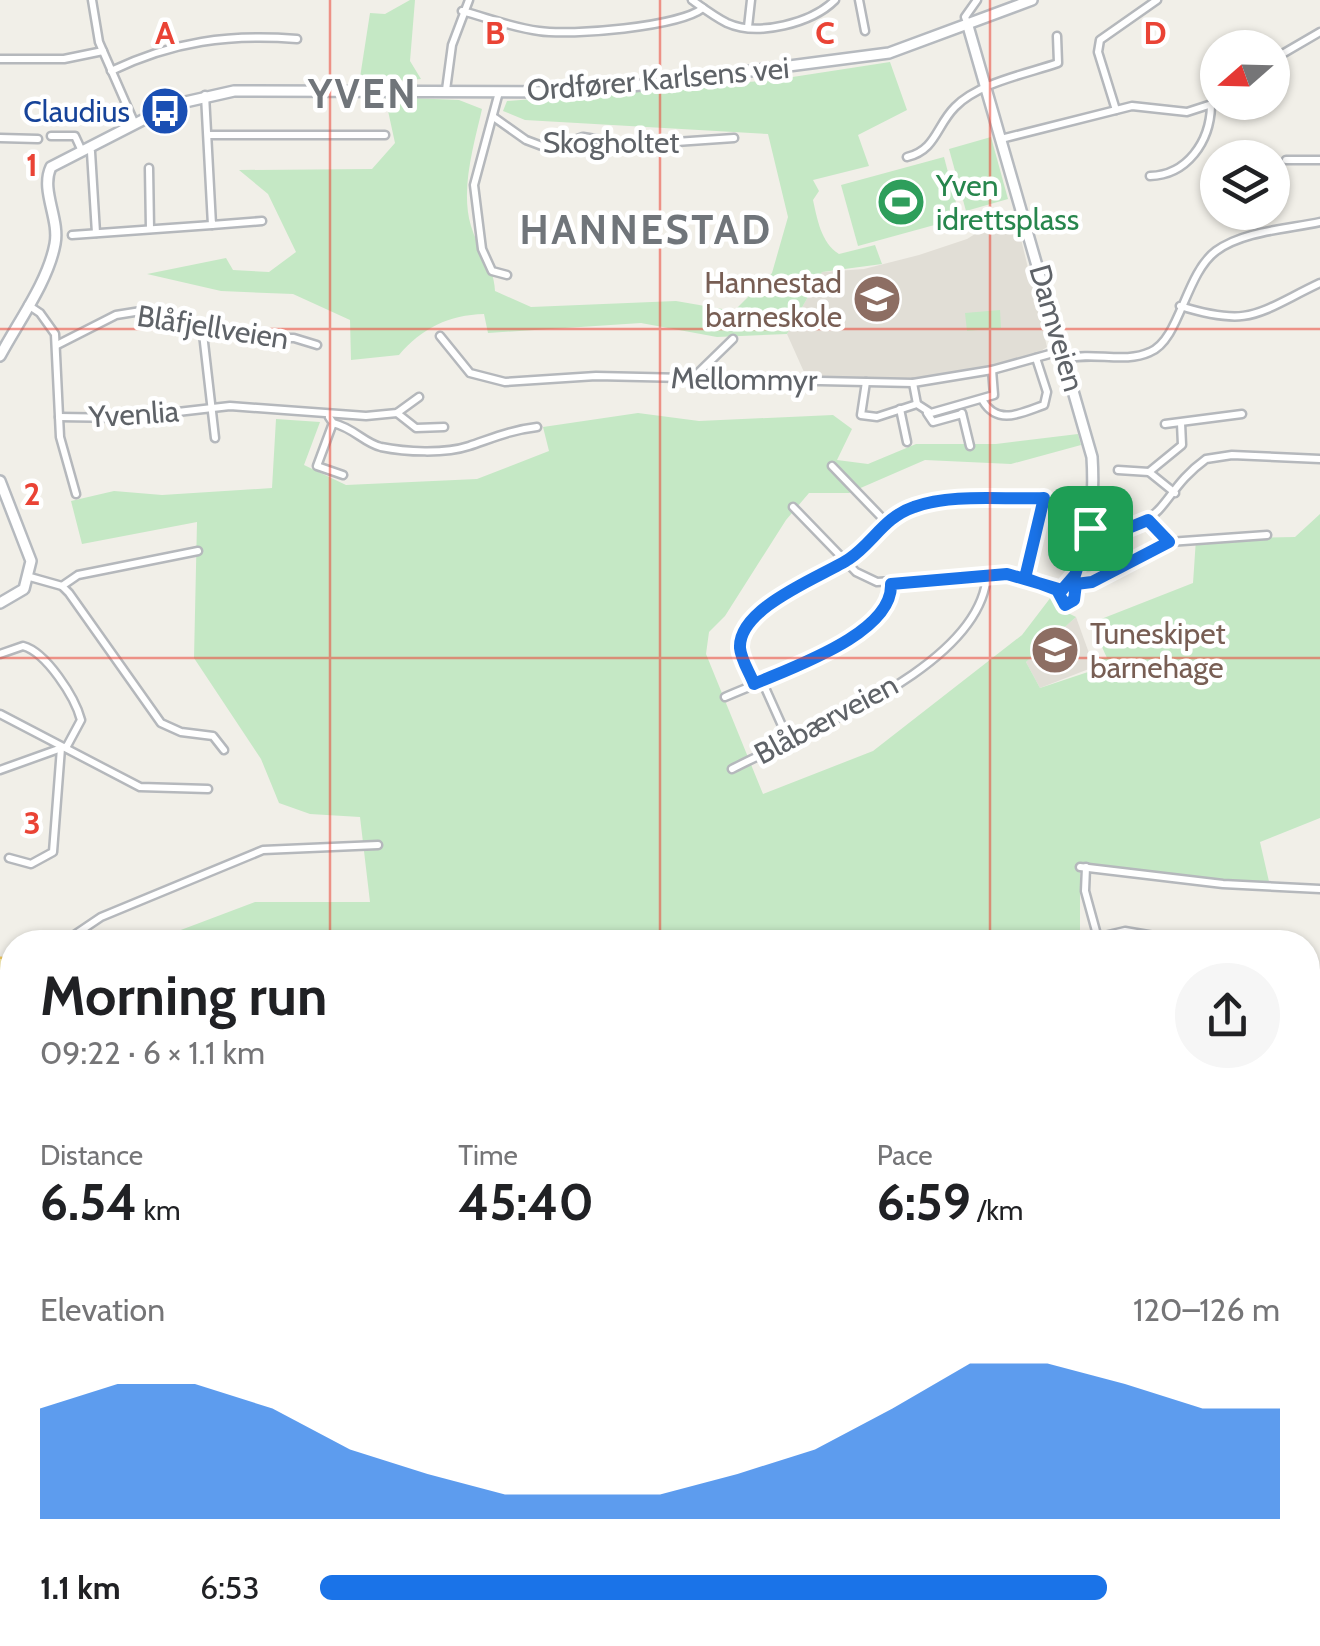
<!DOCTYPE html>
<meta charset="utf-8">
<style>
body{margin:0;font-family:Cabin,sans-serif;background:#f6f6f6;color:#202124;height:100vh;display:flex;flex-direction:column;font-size:38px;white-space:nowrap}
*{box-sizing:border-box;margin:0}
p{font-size:32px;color:#757577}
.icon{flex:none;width:55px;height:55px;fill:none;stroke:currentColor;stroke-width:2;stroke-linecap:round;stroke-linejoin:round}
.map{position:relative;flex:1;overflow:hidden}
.details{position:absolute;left:0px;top:930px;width:1320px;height:718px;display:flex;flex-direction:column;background:#fff;border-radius:40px 40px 0 0;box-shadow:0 2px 8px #0004}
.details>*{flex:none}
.needle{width:65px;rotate:250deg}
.tools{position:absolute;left:1200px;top:30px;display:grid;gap:20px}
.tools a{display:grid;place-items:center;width:90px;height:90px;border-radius:50%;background:#fff;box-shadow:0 2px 8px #0004;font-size:50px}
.pin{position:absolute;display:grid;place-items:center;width:85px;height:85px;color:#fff;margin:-42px;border-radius:20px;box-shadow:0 5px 15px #0006}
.round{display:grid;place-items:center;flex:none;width:105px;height:105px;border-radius:52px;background:#f6f6f6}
.head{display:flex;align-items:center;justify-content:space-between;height:170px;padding:0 40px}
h1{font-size:55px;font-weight:800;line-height:75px}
.figures{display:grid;grid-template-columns:repeat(3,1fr);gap:15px;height:170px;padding:10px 40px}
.figures div{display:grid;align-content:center}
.figures b{font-size:50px;font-weight:800}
.figures small{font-size:28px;font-weight:400}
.figures p{font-size:28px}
.chart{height:280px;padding:20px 40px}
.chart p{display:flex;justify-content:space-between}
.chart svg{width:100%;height:180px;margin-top:10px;fill:#1a73e8;opacity:.7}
ul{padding:0 40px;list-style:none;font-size:32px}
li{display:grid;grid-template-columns:160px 120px 1fr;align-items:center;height:75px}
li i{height:25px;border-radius:12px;background:#1a73e8}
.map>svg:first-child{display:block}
</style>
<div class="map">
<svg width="1320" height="1646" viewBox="0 0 1320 1646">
<rect width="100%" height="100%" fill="#f1efe8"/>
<g fill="#e1ded6">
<polygon points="1014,210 1047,347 1027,360 913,383 808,381 787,334 822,272 864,269 919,255 967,239"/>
<polygon points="1076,617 1094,667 1040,688 1026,662"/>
</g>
<g fill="#c5e8c5">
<polygon points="410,0 415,0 410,61 421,79 359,84 370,13 385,14"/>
<path d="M 890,62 L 907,110 L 858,135 L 869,166 L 813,180 L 819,191 L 813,200 C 817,218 821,243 839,254 L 875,245 L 882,264 L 822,272 L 787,334 L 717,337 L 641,323 L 488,333 L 484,314 C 449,315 422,328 399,355 L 351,360 L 350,320 L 293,294 L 221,291 L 147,274 L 226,258 L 233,270 L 269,272 L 296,252 L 268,194 L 239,170 L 372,169 L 395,143 L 385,97 L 459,100 L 482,109 C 474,145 460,189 471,226 C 478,250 494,265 495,291 L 531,307 L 676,301 L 734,311 L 772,273 L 788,217 L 768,134 L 525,120 L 503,111 L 507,101 L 773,80 Z"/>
<polygon points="991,137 1008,199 966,211 949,149"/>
<polygon points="944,157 960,218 858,246 841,185"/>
<polygon points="1000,310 1001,328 967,331 965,313"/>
<polygon points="638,413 699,421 833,415 852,429 837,460 868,464 916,444 996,444 1078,434 1081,445 1011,464 925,460 849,493 809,493 786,520 725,616 709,632 706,654 763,794 873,751 1022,635 1051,597 1056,607 1076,617 1026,662 1040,688 1088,672 1094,667 1089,658 1107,658 1091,623 1193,583 1196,539 1295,537 1320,514 1320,818 1260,842 1270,886 1080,867 1080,930 1050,942 149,942 255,902 370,902 360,817 310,814 279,803 261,759 194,658 197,522 82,544 71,501 114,491 162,495 272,488 276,419 320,422 304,465 346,485 477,479 549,451 543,427"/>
<polygon points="1320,1071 1320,1148 1308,1148 1308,1075"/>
<polygon points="1320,1434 1320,1550 1308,1548 1308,1448"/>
<polygon points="529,1635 823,1635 814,1646 534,1646"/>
<path d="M 848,1635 L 941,1635 C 911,1646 876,1646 848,1635 Z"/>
</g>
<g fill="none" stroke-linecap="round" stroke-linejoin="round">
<g stroke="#b5b8bc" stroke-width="11">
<g id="street">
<polyline points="92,0 99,42 134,122"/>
<path d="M 692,0 C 703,8 715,17 727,23 C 758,37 812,23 835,0"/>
<polyline points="859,0 865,31"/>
<path d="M 462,11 C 488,18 514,28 539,31 C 571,36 679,27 703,8"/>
<polyline points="968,25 965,17 977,0"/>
<polyline points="748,27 751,0"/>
<polyline points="0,59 64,59 103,51"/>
<polyline points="1272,60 1320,32"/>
<path d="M 111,71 C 174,41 228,34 297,39"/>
<polyline points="446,90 452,45 469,0"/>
<polyline points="499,92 474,185 482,249 492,271 507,275"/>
<polyline points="205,95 212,225 262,221"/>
<polyline points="1116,110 1098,52 1100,40 1157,0"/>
<polyline points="495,118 526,140 542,146 559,146 583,137 632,145 734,138"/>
<polyline points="208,135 385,135"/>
<polyline points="51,136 75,136 81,149"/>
<polyline points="0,138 38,139"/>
<polyline points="1001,139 1132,106 1187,112 1218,102"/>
<polyline points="91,152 96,233"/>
<path d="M 907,157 C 936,150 936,126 955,107 C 978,83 1026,74 1058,63 L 1057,36"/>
<polyline points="1286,160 1320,160"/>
<polyline points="149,168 150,229"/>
<path d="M 1150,176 C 1187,175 1210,142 1211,106"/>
<polyline points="72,235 212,225"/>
<polyline points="28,305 40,313 55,334 60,437 76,494"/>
<path d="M 1180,306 C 1251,328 1257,313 1320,283"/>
<polyline points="202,325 215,438"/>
<polyline points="440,336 470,373 505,382 596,376 913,383 992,370 1064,350"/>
<polyline points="57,345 116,315 141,311 250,338 294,338 317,345"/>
<path d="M 1066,359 C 1093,351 1124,364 1150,352 C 1180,340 1185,274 1216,251 C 1243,231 1288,229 1320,222"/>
<polyline points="694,377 733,339"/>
<polyline points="866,382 861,415 877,417 917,404 931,413 994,395 992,370"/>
<polyline points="913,383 917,404"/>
<path d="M 983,401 C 998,426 1021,413 1044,405 L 1047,392 L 1036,358"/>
<polyline points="900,409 907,442"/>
<polyline points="397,413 416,428 444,427"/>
<polyline points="927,413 933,422 962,414"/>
<polyline points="962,413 970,446"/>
<polyline points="59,417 125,418 230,406 366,416 397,413 419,397"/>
<path d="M 329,417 L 333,423 C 354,428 364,443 381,447 C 405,452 445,454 469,446 C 493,438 511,430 537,427"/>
<polyline points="333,423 317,466 343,475"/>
<polyline points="1165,424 1242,414"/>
<polyline points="832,466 885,521"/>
<polyline points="1118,470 1149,472 1175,493"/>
<polyline points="1149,472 1182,445 1181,423"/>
<polyline points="793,507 856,572 877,582 1007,574 1057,590 1068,606 1076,596 1075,575"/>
<polyline points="1148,520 1169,542"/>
<path d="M 1090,528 C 1170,534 1155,496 1206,459 L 1232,455 L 1320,459"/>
<polyline points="30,577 62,586 69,593 161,723 181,732 213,736 224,750"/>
<polyline points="1076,584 1092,582 1169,542 1267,535"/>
<polyline points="62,586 78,575 198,551"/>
<path d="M 0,654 L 23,646 C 46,652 75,697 81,720 L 67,746 L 0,770"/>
<polyline points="762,681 788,739"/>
<polyline points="755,684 740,650 745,632 781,594 853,556 885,521 917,505 1044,498 1025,578"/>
<path d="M 725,697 C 765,679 895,636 891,583"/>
<polyline points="0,714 140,787 208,789"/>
<path d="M 732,769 C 804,731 982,668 987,574"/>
<polyline points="9,858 31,864 53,852 61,748"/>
<polyline points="1080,867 1223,884 1320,889"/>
<polyline points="1086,867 1085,891 1099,942"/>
<polyline points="64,942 101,917 263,850 378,845"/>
<polyline points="1079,942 1125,931 1160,937"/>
<polyline points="1308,999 1320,995"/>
<polyline points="1308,1121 1320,1118"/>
<polyline points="1308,1286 1320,1285"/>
<polyline points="1308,1413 1320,1422"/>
<polyline points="1308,1455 1320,1446"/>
<polyline points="1315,1592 1320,1574"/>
<polyline points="1308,1602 1320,1590"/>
<polyline points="848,1635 865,1646"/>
<polyline points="1030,1635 1030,1646"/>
<polyline points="1152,1635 1175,1646"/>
<polyline points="917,1646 941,1635"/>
<polyline points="1113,1646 1118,1635"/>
<polyline points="1297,1646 1299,1635"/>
</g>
</g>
<g stroke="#b6babf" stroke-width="14">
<g id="secondary">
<path d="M 968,26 L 1092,457 C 1094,488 1093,580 1057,590"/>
<path d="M 0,356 C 18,322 48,282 55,244 C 60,219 40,190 51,167 L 172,105 L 234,91 L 575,92 L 659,83 L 889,53 L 1032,0"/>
<polyline points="0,481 31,561 24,589 0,603"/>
</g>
</g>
<g stroke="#f2c960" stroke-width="15">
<g id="primary">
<polyline points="0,964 12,966"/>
<polyline points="1308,1202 1320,1202"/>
</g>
</g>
<use href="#street" stroke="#fff" stroke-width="6"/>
<use href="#secondary" stroke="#fff" stroke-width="9"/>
<use href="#primary" stroke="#fff2af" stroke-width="10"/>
</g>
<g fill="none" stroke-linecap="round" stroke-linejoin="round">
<g stroke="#fff" stroke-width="20">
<path id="route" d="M 1090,528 L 1075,575 L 1062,590 L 1007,574 L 891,584 C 893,633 793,667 754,684 C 750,673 741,660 740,648 C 738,607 823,576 849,559 C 873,543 884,517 914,507 C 952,493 1004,500 1044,498 L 1025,578 L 1057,590 L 1065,605 L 1074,600 L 1076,584 L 1092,582 L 1169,542 L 1148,520 L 1126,529 L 1090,528"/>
</g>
<use href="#route" stroke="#1a73e8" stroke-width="12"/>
</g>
<path fill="none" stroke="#ea4335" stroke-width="2.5" stroke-opacity="0.55" d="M 330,0 L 330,942M 660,0 L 660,942M 990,0 L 990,942M 0,329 L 1320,329M 0,658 L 1320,658M 0,988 L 12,988M 1308,988 L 1320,988M 0,1317 L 12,1317M 1308,1317 L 1320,1317M 330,1635 L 330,1646M 660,1635 L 660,1646M 990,1635 L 990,1646"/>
<defs>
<g id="bus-disc" transform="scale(2.5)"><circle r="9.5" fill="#1a4fb4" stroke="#fff"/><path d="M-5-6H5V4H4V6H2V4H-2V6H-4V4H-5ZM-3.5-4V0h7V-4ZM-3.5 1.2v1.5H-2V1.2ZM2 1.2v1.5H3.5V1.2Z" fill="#fff"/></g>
<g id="stadium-disc" transform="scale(2.5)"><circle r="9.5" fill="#2e9e5b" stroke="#fff"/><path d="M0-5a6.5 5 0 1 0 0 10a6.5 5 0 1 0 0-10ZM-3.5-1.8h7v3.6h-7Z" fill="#fff"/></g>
<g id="school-disc" transform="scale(2.5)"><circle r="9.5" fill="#8d6e63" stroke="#fff"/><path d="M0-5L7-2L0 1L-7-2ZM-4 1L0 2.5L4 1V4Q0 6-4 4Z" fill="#fff"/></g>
</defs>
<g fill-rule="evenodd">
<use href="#bus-disc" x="165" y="111"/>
<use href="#stadium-disc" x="901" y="202"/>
<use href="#school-disc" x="877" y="299"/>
<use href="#school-disc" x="1055" y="650"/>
</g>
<g text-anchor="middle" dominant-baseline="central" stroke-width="9" stroke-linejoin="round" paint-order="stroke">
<g font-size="30" fill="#5f6368" stroke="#fff">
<text transform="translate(658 79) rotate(-5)">Ordfører Karlsens vei</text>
<text x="611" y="142">Skogholtet</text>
<text transform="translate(213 327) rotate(9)">Blåfjellveien</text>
<text transform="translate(1057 328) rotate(74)">Damveien</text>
<text transform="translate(744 379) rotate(1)">Mellommyr</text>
<text transform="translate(134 414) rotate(-4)">Yvenlia</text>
<text transform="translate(826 719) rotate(-28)">Blåbærveien</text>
</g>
<g font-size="30" fill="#164399" stroke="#fff" text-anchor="end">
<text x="130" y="111">Claudius</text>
</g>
<g font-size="30" fill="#27864d" stroke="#fff" text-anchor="start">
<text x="936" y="185">Yven<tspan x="936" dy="34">idrettsplass</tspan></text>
</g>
<g font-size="30" fill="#785e54" stroke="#fff" text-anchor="end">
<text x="842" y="282">Hannestad<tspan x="842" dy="34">barneskole</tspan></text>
<text x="1090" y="633" text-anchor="start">Tuneskipet<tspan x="1090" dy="34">barnehage</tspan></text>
</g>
<g font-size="40" font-weight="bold" letter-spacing="2.5" fill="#70757a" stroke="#fff">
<text x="363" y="93">YVEN</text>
<text x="646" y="229">HANNESTAD</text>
</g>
</g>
<g font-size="32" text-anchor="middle" font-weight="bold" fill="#ea4335" stroke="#fff" stroke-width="9" stroke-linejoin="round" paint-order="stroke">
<text x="165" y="44">A</text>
<text x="495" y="44">B</text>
<text x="825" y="44">C</text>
<text x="1155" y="44">D</text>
<text x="32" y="176">1</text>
<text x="32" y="505">2</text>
<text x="32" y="834">3</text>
</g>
</svg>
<div class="tools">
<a><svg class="needle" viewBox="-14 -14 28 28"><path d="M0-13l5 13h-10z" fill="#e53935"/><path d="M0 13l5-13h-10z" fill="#757577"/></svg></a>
<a><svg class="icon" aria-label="layers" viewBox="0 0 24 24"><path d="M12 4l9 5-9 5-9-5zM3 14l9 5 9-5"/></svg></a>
</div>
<div class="pin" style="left:1090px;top:528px;background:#1e9e55"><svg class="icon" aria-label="arrive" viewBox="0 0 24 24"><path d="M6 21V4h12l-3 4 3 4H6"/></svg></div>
<section class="details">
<div class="head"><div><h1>Morning run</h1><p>09:22 · 6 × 1.1 km</p></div><a class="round"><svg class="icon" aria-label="share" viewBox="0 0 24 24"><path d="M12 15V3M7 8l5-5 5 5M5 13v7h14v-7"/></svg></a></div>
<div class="figures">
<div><p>Distance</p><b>6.54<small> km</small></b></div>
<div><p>Time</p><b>45:40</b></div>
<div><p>Pace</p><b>6:59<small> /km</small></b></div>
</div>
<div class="chart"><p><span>Elevation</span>120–126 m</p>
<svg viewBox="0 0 160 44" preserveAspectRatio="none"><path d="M0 44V17L10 11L20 11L30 17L40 27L50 33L60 38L70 38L80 38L90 33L100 27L110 17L120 6L130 6L140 11L150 17L160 17V44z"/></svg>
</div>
<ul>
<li><b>1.1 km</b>6:53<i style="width:82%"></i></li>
</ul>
</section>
</div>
